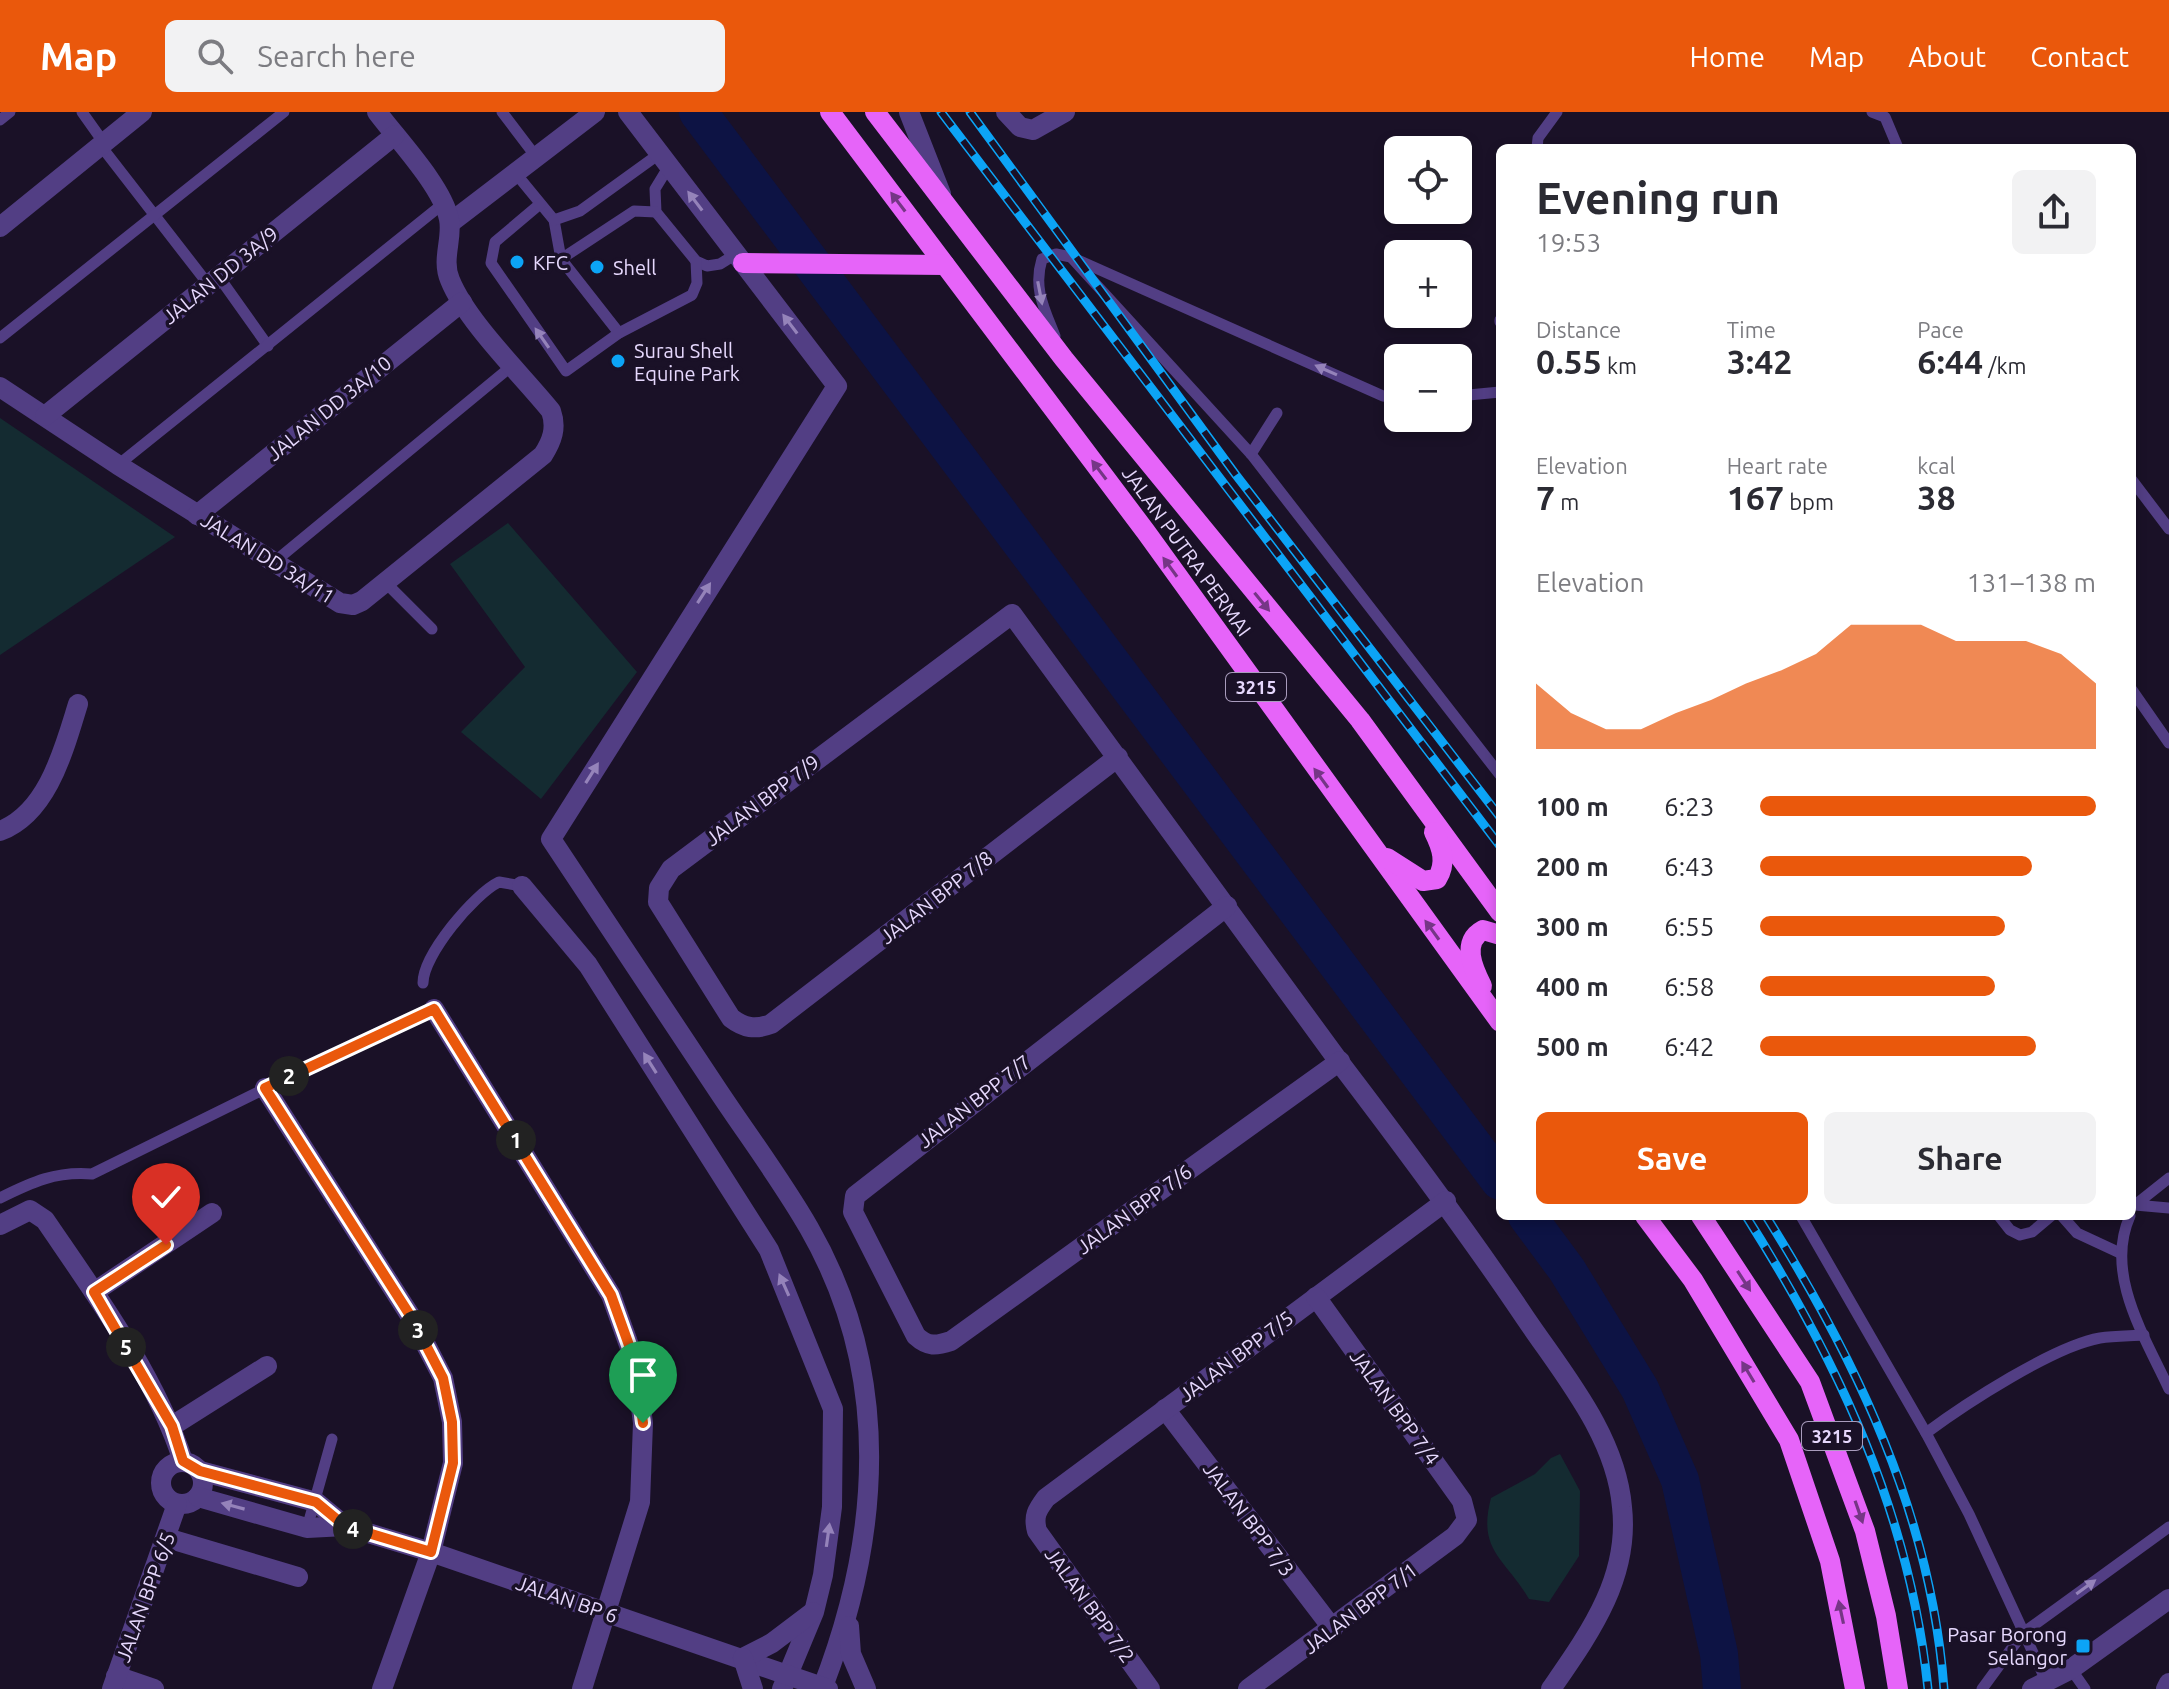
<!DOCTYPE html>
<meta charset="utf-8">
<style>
body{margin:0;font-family:Ubuntu,sans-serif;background:#f2f2f3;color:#2b2b33;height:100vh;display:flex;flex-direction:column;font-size:30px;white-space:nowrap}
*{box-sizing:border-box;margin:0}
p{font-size:26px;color:#7c7c81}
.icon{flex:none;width:44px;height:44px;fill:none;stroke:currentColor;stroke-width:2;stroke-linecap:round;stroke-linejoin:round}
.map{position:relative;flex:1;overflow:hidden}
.sheet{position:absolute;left:1496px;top:32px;width:640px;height:1076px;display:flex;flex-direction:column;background:#fff;border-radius:12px;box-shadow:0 4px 12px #0003}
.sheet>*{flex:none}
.fabs{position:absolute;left:1384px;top:24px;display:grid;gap:16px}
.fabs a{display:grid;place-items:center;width:88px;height:88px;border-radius:12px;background:#fff;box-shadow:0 4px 12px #0003;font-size:40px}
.pin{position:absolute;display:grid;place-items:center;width:68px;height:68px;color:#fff;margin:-82px -34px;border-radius:50% 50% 50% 0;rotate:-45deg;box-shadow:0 0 8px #0007}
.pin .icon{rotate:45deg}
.km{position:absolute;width:40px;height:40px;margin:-20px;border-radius:50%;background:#222;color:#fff;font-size:22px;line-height:40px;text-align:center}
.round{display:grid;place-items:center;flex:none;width:84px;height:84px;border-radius:12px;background:#f2f2f3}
.head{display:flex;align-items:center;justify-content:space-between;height:136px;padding:0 40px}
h1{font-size:44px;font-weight:600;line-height:60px}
.stats{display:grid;grid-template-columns:repeat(3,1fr);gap:12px;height:136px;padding:8px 40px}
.stats div{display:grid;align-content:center}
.stats b{font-size:34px;font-weight:600}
.stats small{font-size:22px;font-weight:400}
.stats p{font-size:22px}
.chart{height:224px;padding:16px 40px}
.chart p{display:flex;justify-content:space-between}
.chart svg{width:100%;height:144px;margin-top:8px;fill:#ea580c;opacity:.7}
.primary-button{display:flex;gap:16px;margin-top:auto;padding:16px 40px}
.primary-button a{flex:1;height:92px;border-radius:12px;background:#ea580c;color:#fff;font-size:32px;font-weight:600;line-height:92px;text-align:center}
.primary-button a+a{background:#f2f2f3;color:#2b2b33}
ul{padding:0 40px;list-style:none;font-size:26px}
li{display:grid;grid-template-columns:128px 96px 1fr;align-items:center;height:60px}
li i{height:20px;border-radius:10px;background:#ea580c}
header{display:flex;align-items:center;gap:48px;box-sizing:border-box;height:112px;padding:0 40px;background:#ea580c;color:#fff}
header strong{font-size:38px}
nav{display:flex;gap:44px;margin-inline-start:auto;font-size:28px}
.search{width:560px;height:72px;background:#f2f2f3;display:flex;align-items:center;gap:20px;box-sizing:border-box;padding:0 28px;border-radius:12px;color:#7c7c81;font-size:30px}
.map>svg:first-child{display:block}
</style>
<header>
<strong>Map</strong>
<div class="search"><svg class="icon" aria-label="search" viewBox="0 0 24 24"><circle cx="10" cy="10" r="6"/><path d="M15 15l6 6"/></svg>Search here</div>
<nav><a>Home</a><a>Map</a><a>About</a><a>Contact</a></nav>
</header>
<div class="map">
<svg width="2169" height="1577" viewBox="0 0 2169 1577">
<rect width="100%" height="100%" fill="#1a1127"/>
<g fill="#142b31">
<polygon points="0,306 175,425 0,543"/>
<polygon points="508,411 637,560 541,687 461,620 525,555 450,452"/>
<path d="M 1560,1342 L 1580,1379 L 1579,1444 L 1549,1490 L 1529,1487 C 1505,1446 1477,1439 1491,1386 L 1535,1362 L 1551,1346 Z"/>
</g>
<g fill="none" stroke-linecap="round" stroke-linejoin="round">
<g stroke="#0d1344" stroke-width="38">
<polyline points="698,0 1500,1069"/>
<polyline points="1527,1104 1567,1158 1640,1277 1680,1368 1719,1542 1722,1577"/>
</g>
<g stroke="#523e84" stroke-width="11">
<polyline points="82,0 104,31"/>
<polyline points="502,0 537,46"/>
<polyline points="1872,0 1885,5 1898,36"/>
<polyline points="0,8 10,0"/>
<polyline points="101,34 208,172"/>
<polyline points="1537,36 1538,26 1557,0"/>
<polyline points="669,54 655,77 656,100 696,149 707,154 720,152 736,142"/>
<polyline points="517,63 554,108 561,147 619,221"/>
<polyline points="540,92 495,130 491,151 566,259 619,221 692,183 697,171 696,149"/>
<polyline points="554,108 580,99 659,42"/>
<polyline points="1071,145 1251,342 1500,663"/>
<polyline points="561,147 634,99 656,100"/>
<polyline points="219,165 268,234"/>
<polyline points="1500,208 1500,210"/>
<path d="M 1055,224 C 1044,196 1033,176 1042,147 L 1056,142 L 1071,145 L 1383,284 L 1398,286"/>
<polyline points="0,226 284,0"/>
<polyline points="1458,284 1500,280"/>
<polyline points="1251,342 1277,301"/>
<polyline points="118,353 444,91"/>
<polyline points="2132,368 2169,417"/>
<polyline points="273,451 513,253"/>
<polyline points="386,471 432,517"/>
<polyline points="2132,578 2169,631"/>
<path d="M 423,871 C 423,843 474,782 499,770 L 522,774"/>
<polyline points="2169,1066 2135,1093 2169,1096"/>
<path d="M 0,1086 C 32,1070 56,1059 92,1062 L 390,915 L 434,897"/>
<polyline points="1801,1104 1926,1321 1969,1402 2047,1571"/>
<polyline points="1999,1104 2010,1118 2020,1123 2032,1120 2051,1104"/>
<polyline points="2062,1104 2077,1121 2120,1141"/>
<path d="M 2130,1104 C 2104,1162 2145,1225 2169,1277"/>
<path d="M 1926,1321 C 1965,1292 2054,1234 2100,1226 C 2114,1224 2129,1224 2144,1223"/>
<polyline points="307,1416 332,1327"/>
<polyline points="2071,1557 2085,1577"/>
<polyline points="1982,1577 2023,1521 2169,1415"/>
</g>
<g stroke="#523e84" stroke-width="20">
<path d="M 628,0 L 837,274 L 551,727 C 607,811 663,895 719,980 C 749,1025 782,1069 809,1116 C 893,1262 881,1425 822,1577"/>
<polyline points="909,0 941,82"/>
<polyline points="1006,0 1020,15 1033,18 1065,0"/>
<polyline points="450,111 595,0"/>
<polyline points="0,115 142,0"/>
<path d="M 0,275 L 118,353 L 340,491 L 353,493 L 362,489 L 543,343 C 552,329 557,316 551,299 C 522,263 467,210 450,168 C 441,147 453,127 449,107 C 442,74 398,28 377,0"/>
<polyline points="45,304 395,23"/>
<polyline points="197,403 462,190"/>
<path d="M 1118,645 L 771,912 C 755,918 744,916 731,906 L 658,790 L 659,776 L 671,757 L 1012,502 C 1122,651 1230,802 1340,951 C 1404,1035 1467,1119 1526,1207 C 1564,1263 1616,1324 1622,1395 C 1630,1466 1589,1522 1551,1577"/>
<path d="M 0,719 C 48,701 64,637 78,592"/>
<polyline points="522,774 588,853 769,1138 833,1297 832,1395 823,1463 814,1500 782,1577"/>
<path d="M 1227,794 L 855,1084 L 853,1100 L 916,1224 C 928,1235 936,1234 951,1229 L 1340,949"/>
<polyline points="434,897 611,1183 635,1250 643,1311 640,1390 582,1577"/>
<polyline points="265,976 413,1208 443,1266 452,1310 453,1351 431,1440 382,1577"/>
<path d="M 0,1113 L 30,1098 L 45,1108 C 96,1183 155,1263 183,1349"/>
<polyline points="94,1180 212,1101"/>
<polyline points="1165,1297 1333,1517"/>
<polyline points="172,1314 267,1254"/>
<circle cx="182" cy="1371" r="21"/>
<polyline points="200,1359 316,1390 345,1414"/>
<polyline points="198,1385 307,1416 345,1414 431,1440 828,1577"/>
<polyline points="167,1426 298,1465"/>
<polyline points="849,1514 851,1542 866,1577"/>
<polyline points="743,1546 772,1531 813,1500"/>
<polyline points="743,1546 753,1577"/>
<polyline points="116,1564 154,1577"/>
<polyline points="112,1577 177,1392"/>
<path d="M 1150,1577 L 1037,1419 C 1033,1404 1037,1398 1046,1386 L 1446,1089"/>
<polyline points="1248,1577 1455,1424 1467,1408 1462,1389 1316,1185"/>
</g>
<g stroke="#523e84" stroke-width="20">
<polyline points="2032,1577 2071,1557 2169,1487"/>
<polyline points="2166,1577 2169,1571"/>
</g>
<g stroke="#e664f9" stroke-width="20">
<polyline points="830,0 1146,420 1500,910"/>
<polyline points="875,0 1064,247 1360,608 1500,800"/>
<polyline points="743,151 945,153"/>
<path d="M 1387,746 L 1423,769 L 1437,767 C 1447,751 1442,736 1434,720"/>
<path d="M 1482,874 C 1473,856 1461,830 1483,818 L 1500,823"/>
<polyline points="1645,1104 1693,1168 1789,1328 1830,1449 1855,1577"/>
<polyline points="1701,1104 1810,1270 1865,1419 1886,1504 1898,1577"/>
</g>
<g stroke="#0ca4f6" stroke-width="9">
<g id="rail">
<polyline points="941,0 1500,734"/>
<polyline points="970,0 1236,363 1500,705"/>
<path d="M 1746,1104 C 1839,1251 1910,1402 1928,1577"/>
<path d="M 1766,1104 C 1857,1249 1931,1403 1944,1577"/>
</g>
</g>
<use href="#rail" stroke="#1a1127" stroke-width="6" stroke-dasharray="18" stroke-linecap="butt"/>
</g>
<defs><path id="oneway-solid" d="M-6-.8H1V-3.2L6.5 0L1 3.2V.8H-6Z" transform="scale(2)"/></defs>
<g fill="#9583ba">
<use href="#oneway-solid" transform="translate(695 89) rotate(-127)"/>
<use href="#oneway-solid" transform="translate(1040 181) rotate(79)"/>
<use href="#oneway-solid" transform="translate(790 212) rotate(-127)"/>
<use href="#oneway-solid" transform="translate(542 226) rotate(-125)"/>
<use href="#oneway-solid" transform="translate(1326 258) rotate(-156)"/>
<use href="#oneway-solid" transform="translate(704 481) rotate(-57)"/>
<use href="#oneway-solid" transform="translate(592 661) rotate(-58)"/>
<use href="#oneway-solid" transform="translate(650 951) rotate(-122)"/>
<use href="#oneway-solid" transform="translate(784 1173) rotate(-114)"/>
<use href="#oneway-solid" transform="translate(233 1394) rotate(-165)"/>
<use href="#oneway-solid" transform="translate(828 1423) rotate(-82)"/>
<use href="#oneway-solid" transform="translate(2086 1475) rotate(-36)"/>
</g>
<g fill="#763686">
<use href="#oneway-solid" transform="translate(898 90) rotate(-127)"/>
<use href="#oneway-solid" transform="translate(1099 358) rotate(-127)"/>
<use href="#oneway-solid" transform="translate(1170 455) rotate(-126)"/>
<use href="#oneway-solid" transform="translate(1262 490) rotate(51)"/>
<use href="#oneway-solid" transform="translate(1321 666) rotate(-126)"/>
<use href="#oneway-solid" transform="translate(1432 818) rotate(-126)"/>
<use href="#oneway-solid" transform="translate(1744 1169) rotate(57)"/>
<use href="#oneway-solid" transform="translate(1748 1260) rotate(-121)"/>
<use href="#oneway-solid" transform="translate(1859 1400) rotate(71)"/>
<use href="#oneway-solid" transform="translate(1841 1500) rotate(-102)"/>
</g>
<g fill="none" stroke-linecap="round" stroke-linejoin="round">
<g stroke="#fff" stroke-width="16">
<polyline id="route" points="166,1133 94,1180 172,1314 183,1349 200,1359 316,1390 345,1414 431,1440 453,1351 452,1310 443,1266 413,1208 265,976 434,897 611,1183 635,1250 643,1311"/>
</g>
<use href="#route" stroke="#ea580c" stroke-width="10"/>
</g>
<g fill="#0ca4f6" stroke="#1a1127" stroke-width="3">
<circle cx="517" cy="150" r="8"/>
<circle cx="597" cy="155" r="8"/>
<circle cx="618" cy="249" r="8"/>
<rect x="2075" y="1526" width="16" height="16" rx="4"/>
</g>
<g text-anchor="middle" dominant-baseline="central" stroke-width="7" stroke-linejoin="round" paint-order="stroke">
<g fill="#1a1127" stroke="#a99cbd" stroke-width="2">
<rect x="1226" y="561" width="60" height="28" rx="6"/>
<rect x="1802" y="1310" width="60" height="28" rx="6"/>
</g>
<g font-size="18" font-weight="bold" fill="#e6d8fd">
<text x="1256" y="575">3215</text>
<text x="1832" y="1324">3215</text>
</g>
<g font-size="20" fill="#e6d8fd" stroke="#1a1127" text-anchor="start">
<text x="533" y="150">KFC</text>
<text x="613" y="155">Shell</text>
<text x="634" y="238">Surau Shell<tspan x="634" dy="23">Equine Park</tspan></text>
<text x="2067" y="1522" text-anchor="end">Pasar Borong<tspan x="2067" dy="23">Selangor</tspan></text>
</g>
<g font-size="20" fill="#e6d8fd" stroke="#1a1127">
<text transform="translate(220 163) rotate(-39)">JALAN DD 3A/9</text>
<text transform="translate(329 296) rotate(-39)">JALAN DD 3A/10</text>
<text transform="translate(1187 439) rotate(54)">JALAN PUTRA PERMAI</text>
<text transform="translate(268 446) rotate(32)">JALAN DD 3A/11</text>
<text transform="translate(762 688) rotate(-37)">JALAN BPP 7/9</text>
<text transform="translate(936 785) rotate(-38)">JALAN BPP 7/8</text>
<text transform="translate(974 989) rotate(-38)">JALAN BPP 7/7</text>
<text transform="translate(1134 1097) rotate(-36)">JALAN BPP 7/6</text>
<text transform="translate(1236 1244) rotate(-37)">JALAN BPP 7/5</text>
<text transform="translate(1395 1295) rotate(54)">JALAN BPP 7/4</text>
<text transform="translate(1249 1407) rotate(53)">JALAN BPP 7/3</text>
<text transform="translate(145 1485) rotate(-70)">JALAN BPP 6/5</text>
<text transform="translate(567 1487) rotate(19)">JALAN BP 6</text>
<text transform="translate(1090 1493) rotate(54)">JALAN BPP 7/2</text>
<text transform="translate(1360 1496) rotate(-37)">JALAN BPP 7/1</text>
</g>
</g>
</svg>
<div class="fabs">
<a><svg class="icon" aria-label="locate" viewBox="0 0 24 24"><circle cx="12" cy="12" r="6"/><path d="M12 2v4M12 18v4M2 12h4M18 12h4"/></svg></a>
<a>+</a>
<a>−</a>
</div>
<div class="pin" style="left:643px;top:1311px;background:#1e9e55"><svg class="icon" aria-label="arrive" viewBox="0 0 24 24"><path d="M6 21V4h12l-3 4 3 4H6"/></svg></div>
<div class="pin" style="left:166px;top:1133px;background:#d93025"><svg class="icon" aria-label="check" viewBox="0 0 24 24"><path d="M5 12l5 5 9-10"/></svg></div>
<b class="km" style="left:516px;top:1028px">1</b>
<b class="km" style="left:289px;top:964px">2</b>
<b class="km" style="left:418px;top:1218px">3</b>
<b class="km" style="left:353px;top:1417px">4</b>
<b class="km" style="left:126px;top:1235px">5</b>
<section class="sheet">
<div class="head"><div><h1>Evening run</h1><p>19:53</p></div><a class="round"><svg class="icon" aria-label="share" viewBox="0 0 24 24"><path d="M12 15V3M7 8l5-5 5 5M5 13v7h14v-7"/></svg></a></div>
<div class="stats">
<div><p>Distance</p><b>0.55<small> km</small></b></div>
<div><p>Time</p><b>3:42</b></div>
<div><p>Pace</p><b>6:44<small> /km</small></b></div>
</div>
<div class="stats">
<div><p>Elevation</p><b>7<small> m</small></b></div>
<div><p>Heart rate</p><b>167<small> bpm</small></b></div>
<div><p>kcal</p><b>38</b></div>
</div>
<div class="chart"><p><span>Elevation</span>131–138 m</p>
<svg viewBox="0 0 160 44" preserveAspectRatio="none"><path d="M0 44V24L10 33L20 38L30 38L40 33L50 29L60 24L70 20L80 15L90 6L100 6L110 6L120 11L130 11L140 11L150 15L160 24V44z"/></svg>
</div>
<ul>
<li><b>100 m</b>6:23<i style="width:100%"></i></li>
<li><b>200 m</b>6:43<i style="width:81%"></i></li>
<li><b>300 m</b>6:55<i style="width:73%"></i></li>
<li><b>400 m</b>6:58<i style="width:70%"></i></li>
<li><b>500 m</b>6:42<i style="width:82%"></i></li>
</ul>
<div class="primary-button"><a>Save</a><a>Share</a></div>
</section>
</div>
